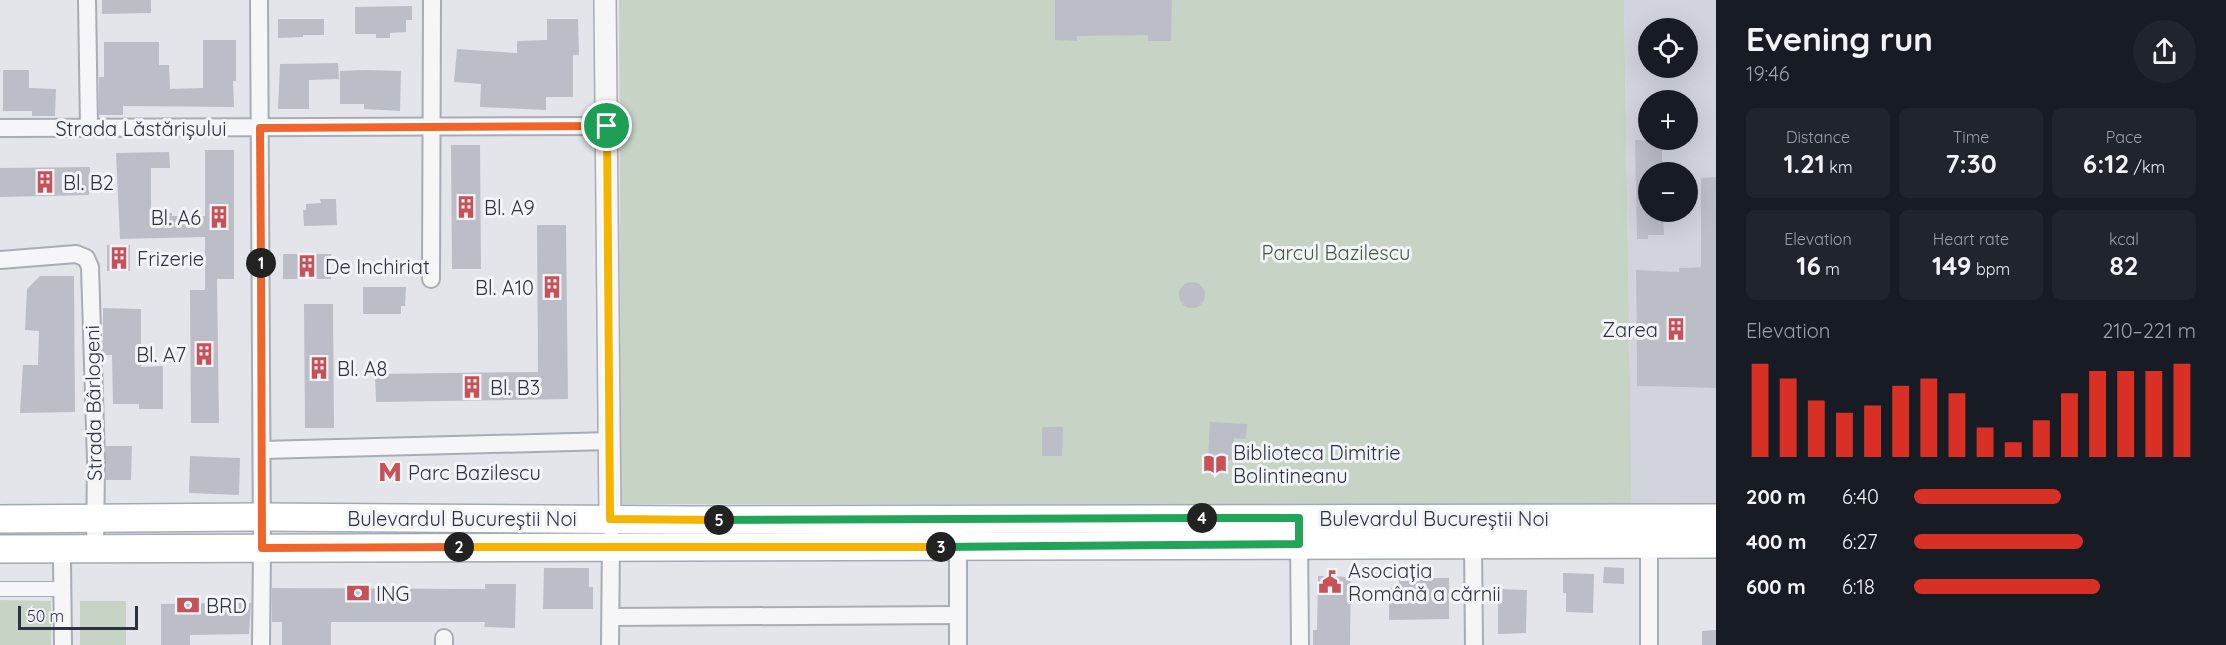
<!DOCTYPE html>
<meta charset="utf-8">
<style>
body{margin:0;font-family:Quicksand,sans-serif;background:#20242c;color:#f1f3f6;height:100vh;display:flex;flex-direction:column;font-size:22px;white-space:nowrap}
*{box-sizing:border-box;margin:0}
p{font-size:20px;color:#9ea1a6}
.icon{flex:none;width:33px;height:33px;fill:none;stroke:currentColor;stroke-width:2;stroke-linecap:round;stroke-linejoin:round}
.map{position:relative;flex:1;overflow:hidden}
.drawer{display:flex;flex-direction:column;background:#171b24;width:510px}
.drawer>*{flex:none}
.tools{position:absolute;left:1638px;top:18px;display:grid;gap:12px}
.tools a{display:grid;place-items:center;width:60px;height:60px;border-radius:50%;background:#171b24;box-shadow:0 6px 24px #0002;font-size:30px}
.scale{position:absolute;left:18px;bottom:15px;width:120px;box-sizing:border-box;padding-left:6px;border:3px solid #2c3241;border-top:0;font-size:16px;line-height:21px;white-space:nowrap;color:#2c3241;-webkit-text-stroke:4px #f3f4f8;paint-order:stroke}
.pin{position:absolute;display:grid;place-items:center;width:51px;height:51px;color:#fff;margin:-26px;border:3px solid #fff;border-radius:50%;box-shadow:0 2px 6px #0007}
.km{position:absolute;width:30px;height:30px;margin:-15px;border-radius:50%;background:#222;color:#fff;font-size:16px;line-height:30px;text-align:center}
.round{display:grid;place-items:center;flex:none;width:63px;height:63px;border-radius:32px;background:#20242c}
.headline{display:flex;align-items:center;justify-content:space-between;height:102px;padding:0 30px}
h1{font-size:33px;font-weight:800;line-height:45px}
.figures{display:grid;grid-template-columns:repeat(3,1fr);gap:9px;height:102px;padding:6px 30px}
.figures div{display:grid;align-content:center;border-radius:9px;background:#20242c;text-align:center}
.figures b{font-size:26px;font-weight:800}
.figures small{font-size:16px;font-weight:400}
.figures p{font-size:16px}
.chart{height:168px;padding:12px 30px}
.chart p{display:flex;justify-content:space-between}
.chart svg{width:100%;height:108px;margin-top:6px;stroke:#d93025;stroke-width:6}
ul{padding:0 30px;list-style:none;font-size:20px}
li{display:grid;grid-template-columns:96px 72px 1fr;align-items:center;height:45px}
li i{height:15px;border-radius:8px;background:#d93025}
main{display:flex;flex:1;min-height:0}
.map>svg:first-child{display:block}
</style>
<main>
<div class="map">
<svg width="1716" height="645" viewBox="0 0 1716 645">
<rect width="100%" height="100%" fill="#e3e5ea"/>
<path fill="#d1d4dc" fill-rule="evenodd" d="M 1624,0 L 1716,0 L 1716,240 L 1701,241 L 1701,267 L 1679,268 L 1679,272 L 1636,271 L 1637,386 L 1716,388 L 1716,503 L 1632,507 ZM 1648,28 L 1688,28 L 1688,68 L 1648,68 ZM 1648,100 L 1688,100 L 1688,140 L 1648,140 ZM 1648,172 L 1688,172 L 1688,212 L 1648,212 Z"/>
<g fill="#c7d4c5">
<polygon points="619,0 1624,0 1632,507 1113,504 621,504"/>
<polygon points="0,600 51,601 51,645 0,645"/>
<rect x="80" y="601" width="46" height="44"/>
</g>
<g fill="#bbbec7">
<polygon points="102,0 151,0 151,13 102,14"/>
<polygon points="1055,0 1172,0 1171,41 1148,41 1148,35 1077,36 1077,41 1055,40"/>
<polygon points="412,6 412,20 406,20 406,32 390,33 390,38 376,38 376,34 355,34 355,7"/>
<polygon points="278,19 324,19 324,35 303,35 303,37 278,38"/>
<polygon points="547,19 578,19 579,55 573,55 573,97 546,97 546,110 480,107 481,84 454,82 457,49 517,53 517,41 547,40"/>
<polygon points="203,40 236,40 236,81 233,81 234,107 123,106 123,115 99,115 99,77 104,77 104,42 159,42 159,65 169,65 170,89 203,88"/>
<polygon points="338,63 339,79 309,80 309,109 278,109 280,64"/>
<polygon points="3,70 29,70 29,88 56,89 55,116 32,116 32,111 3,111"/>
<polygon points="365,70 401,71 400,111 364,109 364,104 340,104 340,71"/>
<polygon points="1635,140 1662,140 1662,172 1648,172 1648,212 1663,212 1664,235 1648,235 1648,239 1637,239"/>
<polygon points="451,145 480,145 481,269 452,269"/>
<polygon points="205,150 234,150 234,279 217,279 219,423 191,423 190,290 205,290 205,237 120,239 116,153 169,152 170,168 151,168 151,213 172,213 172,216 205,216"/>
<polygon points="90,167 89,195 0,197 0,168"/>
<polygon points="1716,177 1716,388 1637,386 1636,270 1679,272 1679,268 1701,267 1701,178"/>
<polygon points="320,199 336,199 337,225 304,226 303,210 306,210 306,204 321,203"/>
<polygon points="537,225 566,225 568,399 376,402 375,374 538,372"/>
<rect x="107" y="245" width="23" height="26"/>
<rect x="283" y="254" width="48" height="25"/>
<polygon points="40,276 74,276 75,412 20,413 23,365 38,365 39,331 25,330 27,289"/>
<circle cx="1192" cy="295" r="13"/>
<polygon points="363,287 406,287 405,306 401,306 401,314 363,314"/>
<polygon points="304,304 333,304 334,428 305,428"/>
<polygon points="103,308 141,309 141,367 163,366 163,409 139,409 139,404 113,404 112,355 103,355"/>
<polygon points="1210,422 1247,424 1246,439 1234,438 1233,460 1208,459"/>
<polygon points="1042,427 1063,427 1062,456 1042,456"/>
<polygon points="106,446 132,446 131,480 106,480"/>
<polygon points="190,456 240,458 239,495 189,493"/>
<polygon points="1604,567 1624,568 1624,584 1603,583"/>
<polygon points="544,568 589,568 589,587 593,587 593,609 543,609"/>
<polygon points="1563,573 1594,574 1593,613 1566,612 1566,593 1563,593"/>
<polygon points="1318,576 1351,577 1350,645 1313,645 1313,630 1317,630"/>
<polygon points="1399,578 1449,578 1449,619 1389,620 1389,588 1399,588"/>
<polygon points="485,584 516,584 515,628 484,627 485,622 331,622 331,645 282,645 282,622 272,622 272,588 485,589"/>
<polygon points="1498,589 1527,590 1526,633 1498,634"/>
<polygon points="215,603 251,603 249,634 190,635 190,645 161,645 161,604"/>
<polygon points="1716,630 1716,645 1702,645 1702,631"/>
</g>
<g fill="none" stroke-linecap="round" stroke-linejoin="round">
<g stroke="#a8acb4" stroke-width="16">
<polyline id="pedestrian" points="0,589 63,589"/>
</g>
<g stroke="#a8acb4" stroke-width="20">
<g id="minor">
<polyline points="87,0 89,128"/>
<polyline points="259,0 262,548 261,645"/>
<polyline points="0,128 607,126"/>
<polyline points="0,260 76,254 86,258 90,267 96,461 95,549"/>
<polyline points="431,279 432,0"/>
<polyline points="262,450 610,441"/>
<polyline points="1299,538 1300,645"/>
<polyline points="1473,544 1474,645"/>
<polyline points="1649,544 1649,645"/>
<polyline points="611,617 958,615"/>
<polyline points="63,645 62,560 64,549"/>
<polyline points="444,645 444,638"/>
<polyline points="610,645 611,538"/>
<polyline points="958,645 958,538"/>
</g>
</g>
<g stroke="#a8acb4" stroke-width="24">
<polyline id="tertiary" points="605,0 610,519"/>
</g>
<g stroke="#a3a9b5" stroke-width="30">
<g id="primary">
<polyline points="0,519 262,517 690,520 1716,518"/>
<polyline points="0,549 1716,544"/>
</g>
</g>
<use href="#pedestrian" stroke="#f6f6f9" stroke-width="14"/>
<use href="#minor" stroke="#f6f6f9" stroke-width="16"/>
<use href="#tertiary" stroke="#f6f6f9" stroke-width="21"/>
<use href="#primary" stroke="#fff" stroke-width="27"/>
</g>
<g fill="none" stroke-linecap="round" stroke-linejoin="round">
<g stroke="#fff" stroke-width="12">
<polyline id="split-1" points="261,263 260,128 607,126"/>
</g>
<g stroke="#fff" stroke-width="12">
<polyline id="split-2" points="261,263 262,548 459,547"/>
</g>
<g stroke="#fff" stroke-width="12">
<polyline id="split-3" points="459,547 941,547"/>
</g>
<g stroke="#fff" stroke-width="12">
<polyline id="split-4" points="941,547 1299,544 1299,518 1202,518"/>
</g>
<g stroke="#fff" stroke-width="12">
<polyline id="split-5" points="719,520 1202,518"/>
</g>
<g stroke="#fff" stroke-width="12">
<polyline id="split-6" points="607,126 610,519 719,520"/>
</g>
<use href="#split-1" stroke="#f0652b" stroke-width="8"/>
<use href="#split-2" stroke="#f0652b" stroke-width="8"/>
<use href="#split-3" stroke="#f5b400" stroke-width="8"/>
<use href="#split-4" stroke="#22a559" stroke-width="8"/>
<use href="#split-5" stroke="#22a559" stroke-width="8"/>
<use href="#split-6" stroke="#f5b400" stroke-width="8"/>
</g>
<defs>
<g id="building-bare" transform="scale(1.8)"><path d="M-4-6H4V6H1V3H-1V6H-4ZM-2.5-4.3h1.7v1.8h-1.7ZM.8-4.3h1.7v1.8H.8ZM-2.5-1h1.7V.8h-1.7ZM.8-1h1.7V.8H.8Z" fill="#c65258" stroke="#f3f4f8" stroke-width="2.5" paint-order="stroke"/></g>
<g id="library-bare" transform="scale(1.8)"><path d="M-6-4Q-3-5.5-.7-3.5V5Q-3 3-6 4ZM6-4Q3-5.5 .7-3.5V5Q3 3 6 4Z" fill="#c65258" stroke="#f3f4f8" stroke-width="2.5" paint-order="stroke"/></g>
<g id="metro-bare" transform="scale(1.8)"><path d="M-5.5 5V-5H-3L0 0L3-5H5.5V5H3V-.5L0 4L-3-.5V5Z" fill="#c65258" stroke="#f3f4f8" stroke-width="2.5" paint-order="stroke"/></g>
<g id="civic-bare" transform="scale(1.8)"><path d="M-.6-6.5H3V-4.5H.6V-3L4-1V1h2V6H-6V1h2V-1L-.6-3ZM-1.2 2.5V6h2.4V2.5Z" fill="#c65258" stroke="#f3f4f8" stroke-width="2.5" paint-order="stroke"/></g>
<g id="bank-bare" transform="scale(1.8)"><path d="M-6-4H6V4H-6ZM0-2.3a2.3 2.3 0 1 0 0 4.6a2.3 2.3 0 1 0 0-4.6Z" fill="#c65258" stroke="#f3f4f8" stroke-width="2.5" paint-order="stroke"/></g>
</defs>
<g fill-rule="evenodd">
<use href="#building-bare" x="45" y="182"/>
<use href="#building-bare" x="466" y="207"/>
<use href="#building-bare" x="219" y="217"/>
<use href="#building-bare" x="119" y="258"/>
<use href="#building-bare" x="307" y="266"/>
<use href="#building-bare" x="552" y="287"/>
<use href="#building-bare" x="1676" y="329"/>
<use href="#building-bare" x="204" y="354"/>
<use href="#building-bare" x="319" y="368"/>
<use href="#building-bare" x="472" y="387"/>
<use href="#library-bare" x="1215" y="464"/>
<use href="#metro-bare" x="390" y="472"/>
<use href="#civic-bare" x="1330" y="582"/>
<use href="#bank-bare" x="358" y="593"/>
<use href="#bank-bare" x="188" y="605"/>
</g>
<g text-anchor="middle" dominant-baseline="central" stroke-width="6" stroke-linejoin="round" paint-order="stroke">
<g font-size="20" fill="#2c3241" stroke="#f3f4f8">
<text x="141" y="128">Strada Lăstărișului</text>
<text transform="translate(93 403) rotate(-91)">Strada Bârlogeni</text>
<text x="462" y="518">Bulevardul Bucureștii Noi</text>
<text x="1434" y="518">Bulevardul Bucureștii Noi</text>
</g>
<g font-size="20" fill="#2c3241" stroke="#f3f4f8" text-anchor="start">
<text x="63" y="182">Bl. B2</text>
<text x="484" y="207">Bl. A9</text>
<text x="201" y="217" text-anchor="end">Bl. A6</text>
<text x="137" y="258">Frizerie</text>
<text x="325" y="266">De Inchiriat</text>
<text x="534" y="287" text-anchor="end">Bl. A10</text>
<text x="1658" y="329" text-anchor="end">Zarea</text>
<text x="186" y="354" text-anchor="end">Bl. A7</text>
<text x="337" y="368">Bl. A8</text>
<text x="490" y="387">Bl. B3</text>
<text x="1233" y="452">Biblioteca Dimitrie<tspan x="1233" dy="23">Bolintineanu</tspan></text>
<text x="408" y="472">Parc Bazilescu</text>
<text x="1348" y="570">Asociația<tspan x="1348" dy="23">Română a cărnii</tspan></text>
<text x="376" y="593">ING</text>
<text x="206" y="605">BRD</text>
</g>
<g font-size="20" fill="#3d5c3a" stroke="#f3f4f8">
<text x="1336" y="252">Parcul Bazilescu</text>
</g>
</g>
</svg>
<div class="tools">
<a><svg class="icon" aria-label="locate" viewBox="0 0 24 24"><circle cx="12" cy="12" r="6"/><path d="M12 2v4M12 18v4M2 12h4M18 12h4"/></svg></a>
<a>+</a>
<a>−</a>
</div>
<div class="scale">50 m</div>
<div class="pin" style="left:607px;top:126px;background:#1e9e55"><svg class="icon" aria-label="arrive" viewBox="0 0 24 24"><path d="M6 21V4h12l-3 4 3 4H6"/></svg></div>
<b class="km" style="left:261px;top:263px">1</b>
<b class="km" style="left:459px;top:547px">2</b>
<b class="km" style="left:941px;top:547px">3</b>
<b class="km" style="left:1202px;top:518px">4</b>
<b class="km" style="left:719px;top:520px">5</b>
</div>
<section class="drawer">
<div class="headline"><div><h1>Evening run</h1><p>19:46</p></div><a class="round"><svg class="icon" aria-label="share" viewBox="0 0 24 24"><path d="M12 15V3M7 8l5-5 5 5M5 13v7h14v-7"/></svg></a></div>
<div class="figures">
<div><p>Distance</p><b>1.21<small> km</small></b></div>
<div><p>Time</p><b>7:30</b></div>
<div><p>Pace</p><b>6:12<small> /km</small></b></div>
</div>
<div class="figures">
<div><p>Elevation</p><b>16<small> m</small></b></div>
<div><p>Heart rate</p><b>149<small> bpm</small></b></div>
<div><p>kcal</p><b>82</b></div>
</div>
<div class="chart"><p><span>Elevation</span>210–221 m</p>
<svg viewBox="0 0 160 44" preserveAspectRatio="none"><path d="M5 44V6M15 44V12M25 44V21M35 44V26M45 44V23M55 44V15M65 44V12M75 44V18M85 44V32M95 44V38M105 44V29M115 44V18M125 44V9M135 44V9M145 44V9M155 44V6"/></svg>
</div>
<ul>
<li><b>200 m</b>6:40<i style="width:52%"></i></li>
<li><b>400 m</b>6:27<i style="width:60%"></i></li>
<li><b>600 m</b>6:18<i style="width:66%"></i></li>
</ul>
</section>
</main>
